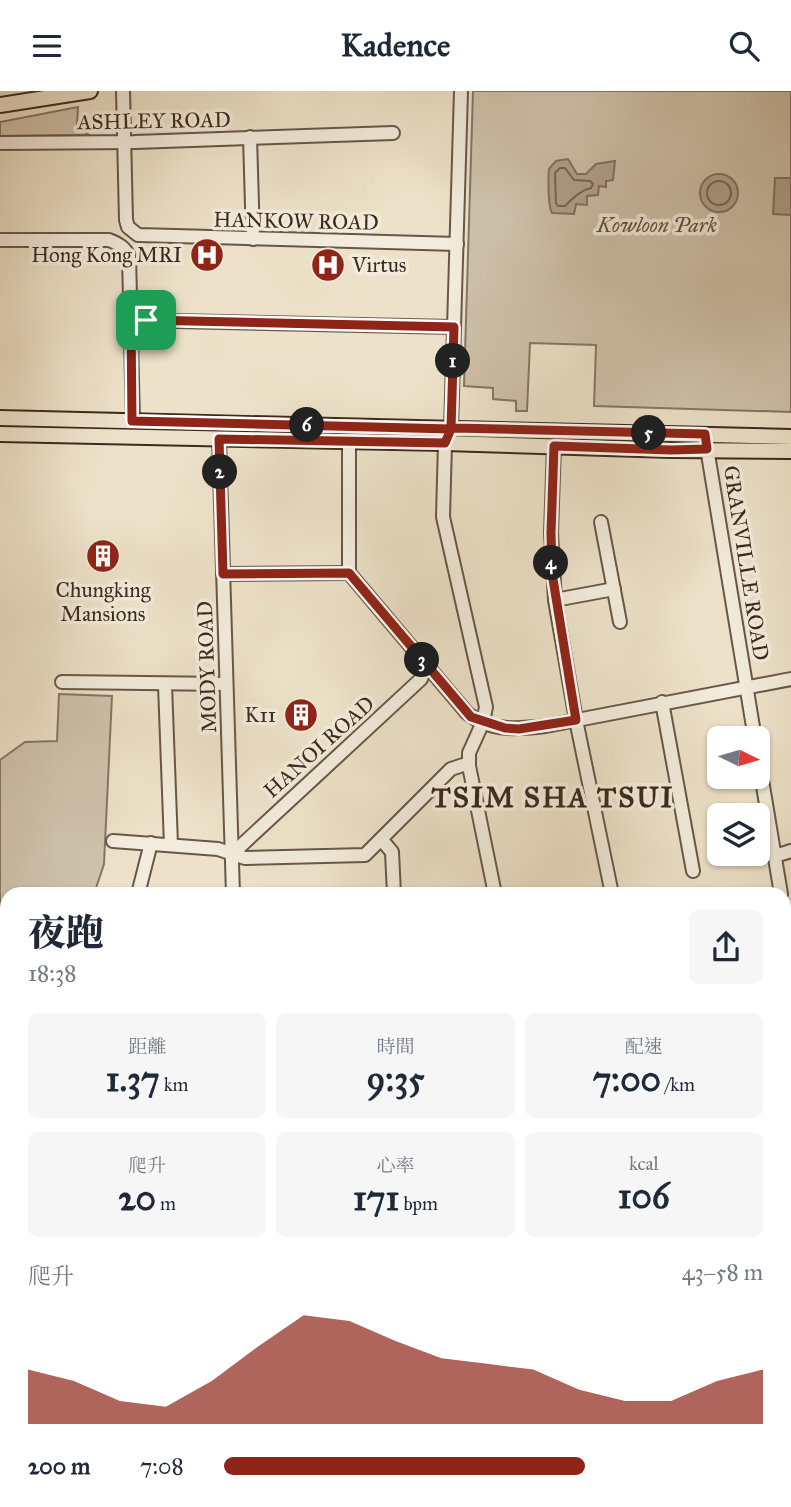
<!DOCTYPE html>
<html lang="zh-TW">
<meta charset="utf-8">
<style>
body{margin:0;font-family:"IM FELL Great Primer","Noto Serif TC",serif;background:#f6f6f7;color:#1f2937;height:100vh;display:flex;flex-direction:column;font-size:26px;white-space:nowrap}
*{box-sizing:border-box;margin:0}
p{font-size:23px;color:#747a83}
.icon{flex:none;width:38px;height:38px;fill:none;stroke:currentColor;stroke-width:2;stroke-linecap:round;stroke-linejoin:round}
.map{position:relative;flex:1;overflow:hidden}
.side{position:absolute;left:0px;top:796px;width:791px;height:621px;display:flex;flex-direction:column;background:#fff;border-radius:21px 21px 0 0;box-shadow:0 2px 5px #0004}
.side>*{flex:none}
.needle{width:46px;rotate:95deg}
.tools{position:absolute;left:707px;top:635px;display:grid;gap:14px}
.tools a{display:grid;place-items:center;width:63px;height:63px;border-radius:10px;background:#fff;box-shadow:0 2px 5px #0004;font-size:35px}
.pin{position:absolute;display:grid;place-items:center;width:60px;height:60px;color:#fff;margin:-30px;border-radius:14px;box-shadow:0 4px 10px #0006}
.km{position:absolute;width:35px;height:35px;margin:-18px;border-radius:50%;background:#222;color:#fff;font-size:19px;line-height:35px;text-align:center}
.round{display:grid;place-items:center;flex:none;width:74px;height:74px;border-radius:10px;background:#f6f6f7}
.headline{display:flex;align-items:center;justify-content:space-between;height:119px;padding:0 28px}
h1{font-size:38px;font-weight:800;line-height:52px}
.stats{display:grid;grid-template-columns:repeat(3,1fr);gap:10px;height:119px;padding:7px 28px}
.stats div{display:grid;align-content:center;border-radius:10px;background:#f6f6f7;text-align:center}
.stats b{font-size:35px;font-weight:800}
.stats small{font-size:19px;font-weight:400}
.stats p{font-size:19px}
.chart{height:196px;padding:14px 28px}
.chart p{display:flex;justify-content:space-between}
.chart svg{width:100%;height:126px;margin-top:7px;fill:#8f2418;opacity:.7}
ul{padding:0 28px;list-style:none;font-size:23px}
li{display:grid;grid-template-columns:112px 84px 1fr;align-items:center;height:52px}
li i{height:18px;border-radius:9px;background:#8f2418}
header{display:flex;justify-content:space-between;align-items:center;height:91px;padding:0 28px;background:#fff;font-size:32px;font-weight:800}
.map>svg:first-child{display:block}
</style>
<header><svg class="icon" aria-label="menu" viewBox="0 0 24 24"><path d="M4 6h16M4 12h16M4 18h16"/></svg>Kadence<svg class="icon" aria-label="search" viewBox="0 0 24 24"><circle cx="10" cy="10" r="6"/><path d="M15 15l6 6"/></svg></header>
<div class="map">
<svg width="791" height="1416" viewBox="0 0 791 1416">
<rect width="100%" height="100%" fill="#ede2c9"/>
<filter id="stains"><feTurbulence type="fractalNoise" baseFrequency=".00286" numOctaves="4"/><feColorMatrix values="0 0 0 0 .2 0 0 0 0 .09 0 0 0 0 .02 0 0 0 .5 -.17"/></filter>
<radialGradient id="worn" r=".72"><stop offset=".6" stop-color="#630" stop-opacity="0"/><stop offset="1" stop-color="#630" stop-opacity=".3"/></radialGradient>
<g fill="#cfc3ac" stroke="#867664" stroke-width="2">
<polygon points="473,0 791,0 791,321 594,315 596,254 530,252 527,320 516,320 516,310 493,308 493,297 464,295"/>
<polygon points="78,16 77,34 89,44 0,45 0,31"/>
<polygon points="59,603 112,605 104,773 94,803 7,803 7,849 0,847 0,669 25,651 57,650"/>
<polygon points="0,1159 7,1164 7,1200 0,1190"/>
<polygon points="540,1410 725,1410 725,1411 718,1416 533,1416"/>
<polygon points="165,1411 205,1411 208,1416 169,1416"/>
</g>
<g fill="#b1a38f" stroke="#827261" stroke-width="2">
<path d="M 568,68 L 577,83 L 586,83 L 596,73 L 615,70 L 613,89 L 606,90 L 606,96 L 599,95 L 598,104 L 587,105 L 587,114 L 576,113 L 574,123 L 552,122 C 548,115 548,88 549,78 L 556,70 Z"/>
<circle cx="719" cy="102" r="19"/>
<polygon points="775,87 791,87 791,124 773,123"/>
<polygon points="0,1190 7,1200 7,1410 165,1410 169,1416 0,1416"/>
</g>
<g fill="none" stroke-linecap="round" stroke-linejoin="round">
<g stroke="#766656" stroke-width="2">
<path d="M 560,77 L 565,77 L 574,89 L 590,90 L 593,93 L 591,97 C 581,99 572,108 565,115 L 558,115 L 556,112 L 555,82 Z"/>
<circle cx="719" cy="102" r="12"/>
</g>
<g stroke="#685748" stroke-width="16">
<g id="minor">
<polyline points="123,0 126,129 128,136 138,144 457,153"/>
<polyline points="461,0 451,338 445,352 443,426 486,616 483,631 469,662 469,675 495,803"/>
<polyline points="250,46 253,148"/>
<polyline points="0,52 135,51 393,42"/>
<path d="M 0,149 L 109,149 C 119,153 124,156 129,165 L 133,330"/>
<polyline points="131,229 454,236"/>
<polyline points="219,348 233,803"/>
<path d="M 349,350 L 349,482 L 467,622 C 489,641 519,638 546,635 L 791,588"/>
<polyline points="706,351 755,648"/>
<polyline points="554,355 551,442 555,509 576,629 612,803"/>
<polyline points="601,431 620,531"/>
<polyline points="223,483 349,482"/>
<polyline points="555,509 614,498"/>
<polyline points="62,591 226,593"/>
<polyline points="165,594 171,754"/>
<polyline points="662,611 693,780"/>
<polyline points="758,665 781,803"/>
<polyline points="381,748 392,761 394,803"/>
<polyline points="113,750 218,758 245,767 365,764 451,678 463,674 469,675"/>
<polyline points="232,763 421,588 426,574"/>
<polyline points="775,765 791,760"/>
<polyline points="138,803 151,752"/>
<polyline points="784,824 791,869"/>
<polyline points="784,884 791,882"/>
<polyline points="784,1008 791,1010"/>
<path d="M 791,1219 C 784,1243 782,1269 791,1293"/>
<polyline points="431,1410 436,1416"/>
<polyline points="320,1416 328,1410"/>
<polyline points="343,1416 352,1410"/>
</g>
</g>
<g stroke="#3c291d" stroke-width="18">
<g id="major">
<polyline points="0,14 90,0"/>
<polyline points="0,327 791,346"/>
<polyline points="0,343 445,352 671,359 791,360"/>
<polyline points="0,864 7,865"/>
<polyline points="0,881 7,883"/>
<polyline points="0,1055 7,1066"/>
<polyline points="784,1073 791,1077"/>
<polyline points="0,1084 7,1093"/>
<polyline points="784,1095 791,1097"/>
<polyline points="0,1107 7,1117"/>
<polyline points="0,1130 7,1139"/>
<polyline points="219,1410 222,1416"/>
<polyline points="255,1410 259,1416"/>
</g>
</g>
<use href="#minor" stroke="#f3ecdc" stroke-width="12"/>
<use href="#major" stroke="#ede2c9" stroke-width="14"/>
</g>
<g fill="none" stroke-linecap="round" stroke-linejoin="round">
<g stroke="#fff" stroke-width="14">
<polyline id="route" points="146,229 454,236 451,338 445,352 219,348 223,483 349,482 471,626 505,637 519,638 576,629 552,482 551,442 554,355 671,359 707,358 705,343 455,337 451,338 132,330 131,229 146,229"/>
</g>
<use href="#route" stroke="#8f2418" stroke-width="9"/>
</g>
<defs>
<g id="hospital-disc" transform="scale(1.75)"><circle r="9.5" fill="#8f2418" stroke="#f3ecdc"/><path d="M-5-5h3v3.5h4V-5h3V5h-3V1.5h-4V5h-3Z" fill="#fff"/></g>
<g id="building-disc" transform="scale(1.75)"><circle r="9.5" fill="#8f2418" stroke="#f3ecdc"/><path d="M-4-6H4V6H1V3H-1V6H-4ZM-2.5-4.3h1.7v1.8h-1.7ZM.8-4.3h1.7v1.8H.8ZM-2.5-1h1.7V.8h-1.7ZM.8-1h1.7V.8H.8Z" fill="#fff"/></g>
</defs>
<g fill-rule="evenodd">
<use href="#hospital-disc" x="207" y="164"/>
<use href="#hospital-disc" x="328" y="174"/>
<use href="#building-disc" x="103" y="465"/>
<use href="#building-disc" x="301" y="624"/>
</g>
<g text-anchor="middle" dominant-baseline="central" stroke-width="7" stroke-linejoin="round" paint-order="stroke">
<g font-size="21" fill="#3c291d" stroke="#f3ecdc">
<text transform="translate(154 30) rotate(-1)">ASHLEY ROAD</text>
<text transform="translate(296 130) rotate(1)">HANKOW ROAD</text>
<text transform="translate(746 472) rotate(81)">GRANVILLE ROAD</text>
<text transform="translate(207 576) rotate(-92)">MODY ROAD</text>
<text transform="translate(319 656) rotate(-42)">HANOI ROAD</text>
</g>
<g font-size="21" font-style="italic" fill="#615041" stroke="#f3ecdc">
<text x="657" y="134">Kowloon Park</text>
</g>
<g font-size="21" fill="#3c291d" stroke="#f3ecdc" text-anchor="end">
<text x="182" y="164">Hong Kong MRI</text>
<text x="352" y="174" text-anchor="start">Virtus</text>
<text x="103" y="499" text-anchor="middle">Chungking<tspan x="103" dy="24">Mansions</tspan></text>
<text x="276" y="624">K11</text>
</g>
<g font-size="28" font-weight="bold" letter-spacing="2" fill="#3c291d" stroke="#f3ecdc">
<text x="553" y="706">TSIM SHA TSUI</text>
</g>
</g>
<rect width="100%" height="100%" filter="url(#stains)"/>
<rect width="100%" height="100%" fill="url(#worn)"/>
</svg>
<div class="tools">
<a><svg class="needle" viewBox="-14 -14 28 28"><path d="M0-13l5 13h-10z" fill="#e53935"/><path d="M0 13l5-13h-10z" fill="#747a83"/></svg></a>
<a><svg class="icon" aria-label="layers" viewBox="0 0 24 24"><path d="M12 4l9 5-9 5-9-5zM3 14l9 5 9-5"/></svg></a>
</div>
<div class="pin" style="left:146px;top:229px;background:#1e9e55"><svg class="icon" aria-label="arrive" viewBox="0 0 24 24"><path d="M6 21V4h12l-3 4 3 4H6"/></svg></div>
<b class="km" style="left:453px;top:270px">1</b>
<b class="km" style="left:220px;top:381px">2</b>
<b class="km" style="left:422px;top:569px">3</b>
<b class="km" style="left:551px;top:472px">4</b>
<b class="km" style="left:649px;top:342px">5</b>
<b class="km" style="left:307px;top:334px">6</b>
<section class="side">
<div class="headline"><div><h1>夜跑</h1><p>18:38</p></div><a class="round"><svg class="icon" aria-label="share" viewBox="0 0 24 24"><path d="M12 15V3M7 8l5-5 5 5M5 13v7h14v-7"/></svg></a></div>
<div class="stats">
<div><p>距離</p><b>1.37<small> km</small></b></div>
<div><p>時間</p><b>9:35</b></div>
<div><p>配速</p><b>7:00<small> /km</small></b></div>
</div>
<div class="stats">
<div><p>爬升</p><b>20<small> m</small></b></div>
<div><p>心率</p><b>171<small> bpm</small></b></div>
<div><p>kcal</p><b>106</b></div>
</div>
<div class="chart"><p><span>爬升</span>43–58 m</p>
<svg viewBox="0 0 160 44" preserveAspectRatio="none"><path d="M0 44V25L10 29L20 36L30 38L40 29L50 17L60 6L70 8L80 15L90 21L100 23L110 25L120 32L130 36L140 36L150 29L160 25V44z"/></svg>
</div>
<ul>
<li><b>200 m</b>7:08<i style="width:67%"></i></li>
</ul>
</section>
</div>
